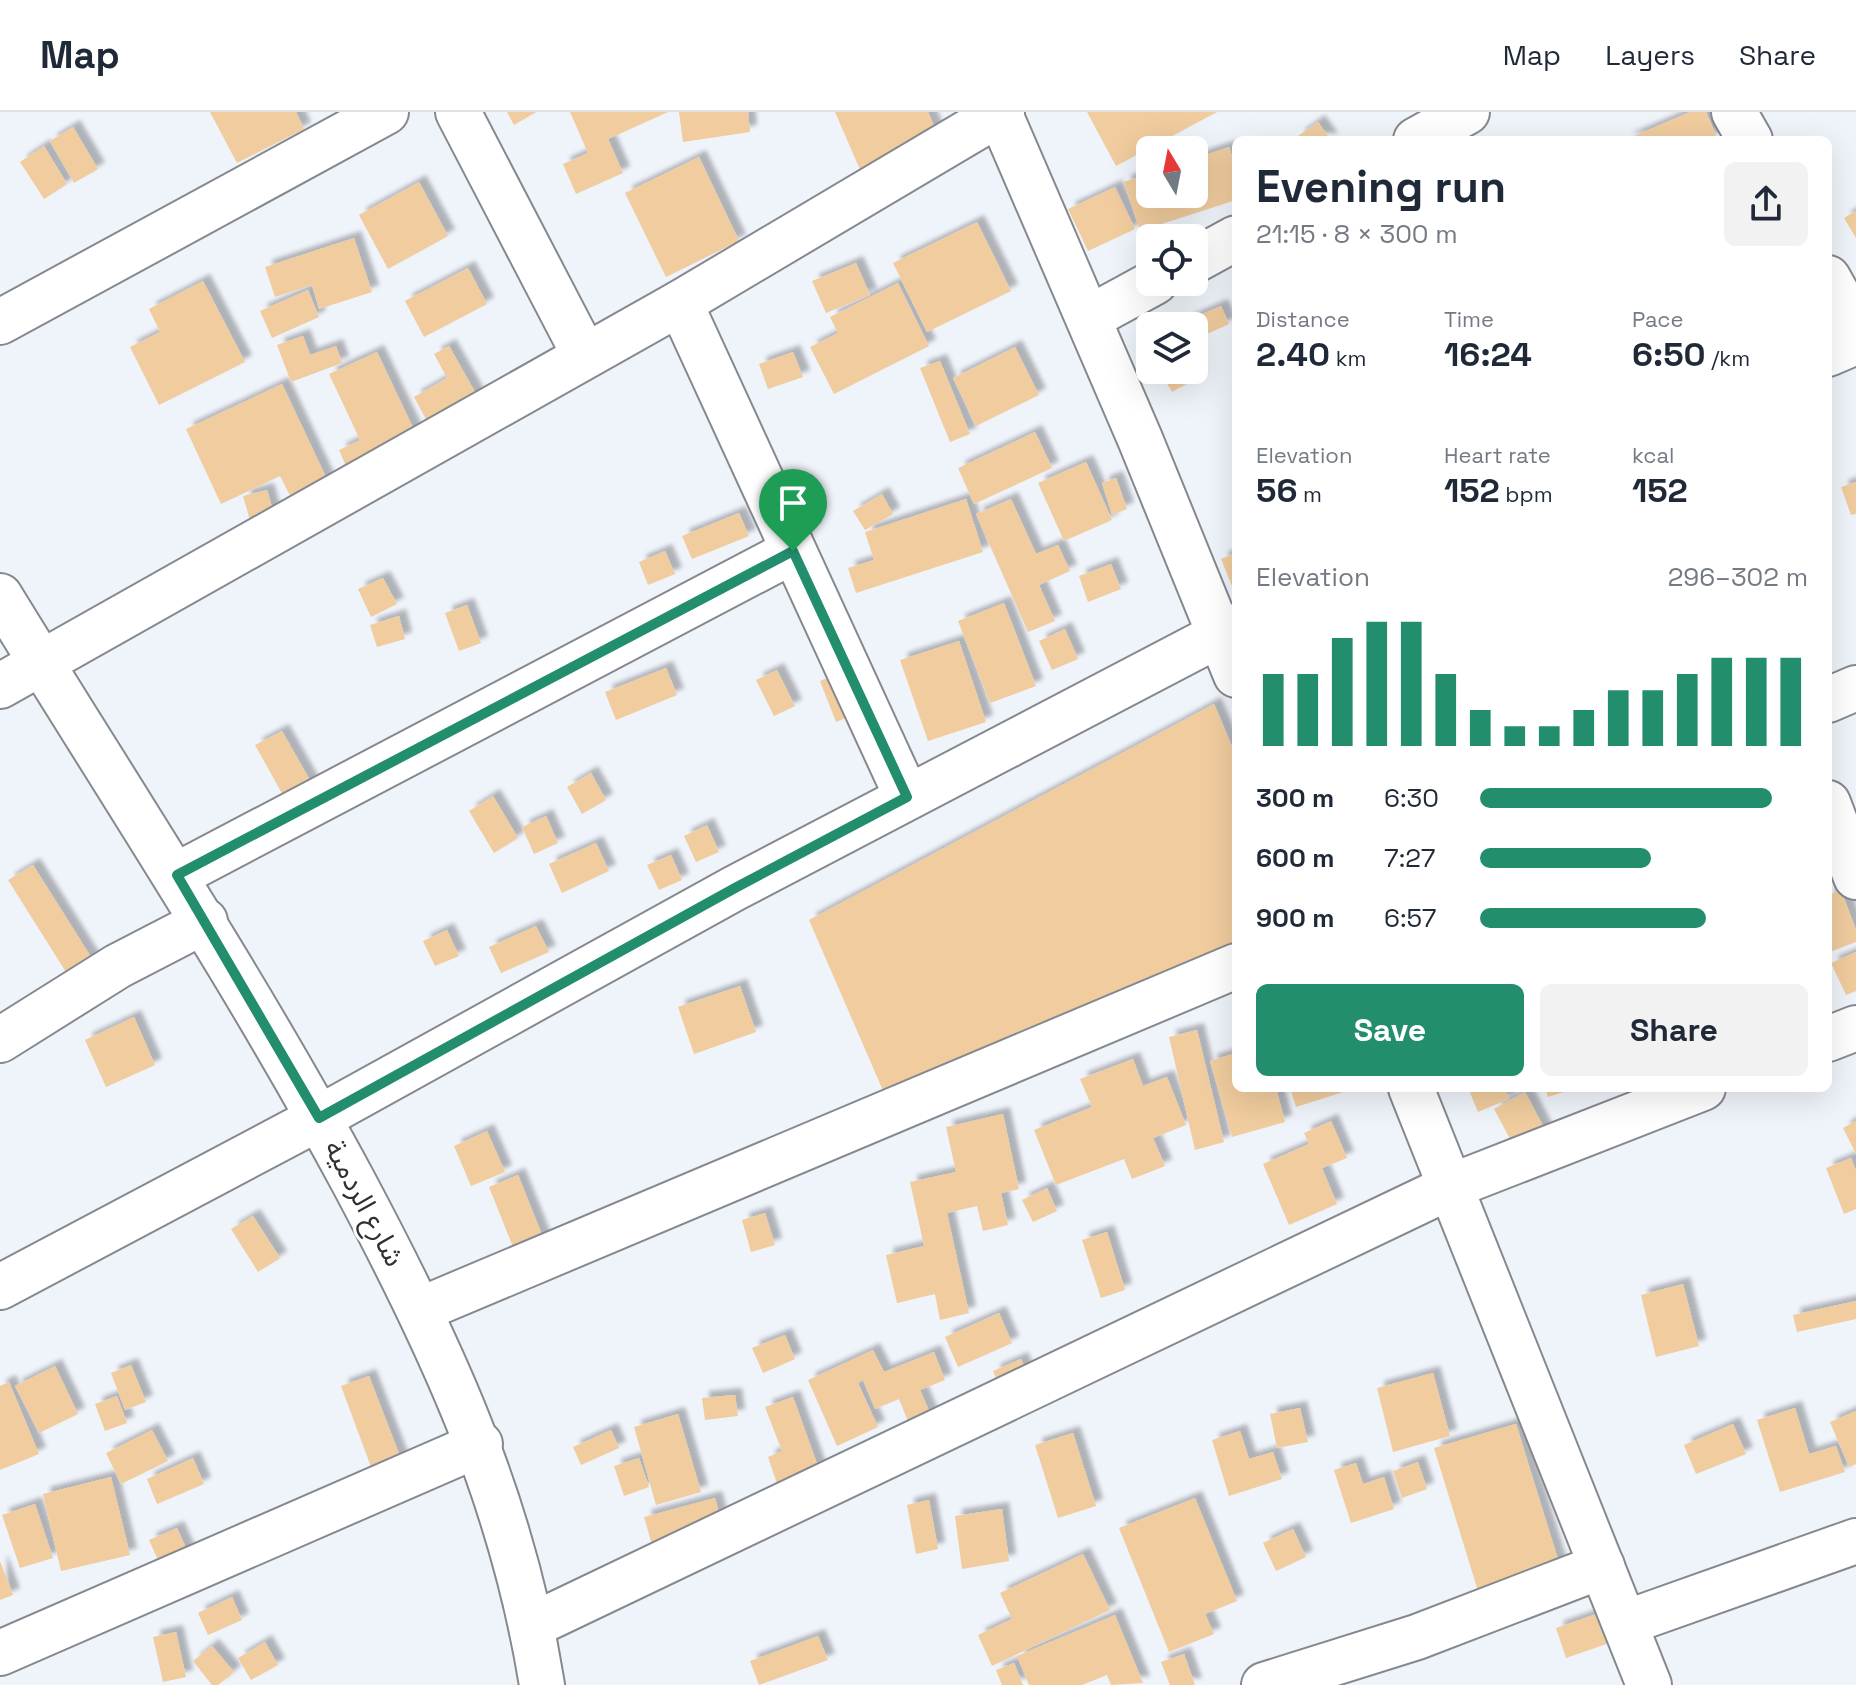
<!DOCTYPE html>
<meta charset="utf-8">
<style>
body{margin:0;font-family:"Space Grotesk","Noto Sans Arabic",sans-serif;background:#f2f2f3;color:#1f2937;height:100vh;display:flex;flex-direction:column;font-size:30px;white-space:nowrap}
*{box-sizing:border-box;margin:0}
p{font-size:26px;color:#747a83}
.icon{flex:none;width:44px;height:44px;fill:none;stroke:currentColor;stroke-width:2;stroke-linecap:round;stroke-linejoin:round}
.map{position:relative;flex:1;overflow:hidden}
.sheet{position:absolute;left:1232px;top:24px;width:600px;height:956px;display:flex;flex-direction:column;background:#fff;border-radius:12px;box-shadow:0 8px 32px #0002}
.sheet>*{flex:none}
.needle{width:52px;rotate:350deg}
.buttons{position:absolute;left:1136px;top:24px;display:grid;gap:16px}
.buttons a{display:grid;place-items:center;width:72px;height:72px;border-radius:12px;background:#fff;box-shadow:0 8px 32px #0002;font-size:40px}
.pin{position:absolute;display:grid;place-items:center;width:68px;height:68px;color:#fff;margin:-82px -34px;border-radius:50% 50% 50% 0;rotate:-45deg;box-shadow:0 0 8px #0007}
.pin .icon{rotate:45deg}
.round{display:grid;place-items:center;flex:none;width:84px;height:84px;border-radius:12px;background:#f2f2f3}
.headline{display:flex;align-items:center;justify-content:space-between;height:136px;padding:0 24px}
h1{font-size:44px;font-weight:800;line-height:60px}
.metrics{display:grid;grid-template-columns:repeat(3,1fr);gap:12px;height:136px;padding:8px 24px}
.metrics div{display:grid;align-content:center}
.metrics b{font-size:34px;font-weight:800}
.metrics small{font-size:22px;font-weight:400}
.metrics p{font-size:22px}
.chart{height:224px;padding:16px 24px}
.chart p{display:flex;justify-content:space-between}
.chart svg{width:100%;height:144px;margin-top:8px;stroke:#228e6d;stroke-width:6}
.action{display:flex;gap:16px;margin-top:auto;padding:16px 24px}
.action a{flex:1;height:92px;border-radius:12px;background:#228e6d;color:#fff;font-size:32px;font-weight:800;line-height:92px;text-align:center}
.action a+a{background:#f2f2f3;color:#1f2937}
ul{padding:0 24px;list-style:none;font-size:26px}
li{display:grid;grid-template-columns:128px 96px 1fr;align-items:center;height:60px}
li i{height:20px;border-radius:10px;background:#228e6d}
header{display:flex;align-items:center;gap:48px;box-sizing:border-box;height:112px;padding:0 40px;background:#fff;border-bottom:2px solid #e0e1e3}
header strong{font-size:38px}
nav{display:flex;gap:44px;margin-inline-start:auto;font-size:28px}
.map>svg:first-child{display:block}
</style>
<header>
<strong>Map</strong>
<nav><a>Map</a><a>Layers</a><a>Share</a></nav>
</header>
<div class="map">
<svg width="1856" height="1573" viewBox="0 0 1856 1573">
<defs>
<filter id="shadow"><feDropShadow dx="7" dy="-7" stdDeviation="2" flood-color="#0004"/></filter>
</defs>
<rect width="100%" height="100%" fill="#eff3fa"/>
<g fill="#f0cc9e" filter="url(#shadow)">
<polygon points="210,0 296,0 304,17 237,51"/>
<polygon points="507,0 536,0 514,13"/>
<polygon points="570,0 668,0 608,27 623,61 576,82 563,52 588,41"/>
<polygon points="679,0 748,0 750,20 683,30"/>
<polygon points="835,0 928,0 946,42 868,76"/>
<polygon points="1087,0 1217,0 1116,54"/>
<polygon points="1690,0 1706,0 1718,28 1625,28"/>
<polygon points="1318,10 1331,28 1301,28 1298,24"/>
<polygon points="73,15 98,57 74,71 50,29"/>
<polygon points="44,34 67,72 44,87 20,50"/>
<polygon points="1229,35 1236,56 1236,88 1140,119 1124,70 1150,61 1150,82 1194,82 1194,47"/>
<polygon points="699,45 739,129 666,165 625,81"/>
<polygon points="419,70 448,124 388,157 359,103"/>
<polygon points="1115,75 1135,117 1088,139 1068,97"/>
<polygon points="1856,99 1856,126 1844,106"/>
<polygon points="977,110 1011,179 927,220 893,151"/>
<polygon points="354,126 372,180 319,197 312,173 275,185 265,155"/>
<polygon points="856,151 870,183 826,201 812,169"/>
<polygon points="468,156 487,192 424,225 405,189"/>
<polygon points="203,169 245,250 159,293 130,235 160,220 149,197"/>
<polygon points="898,171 929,234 834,282 810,235 838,221 830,205"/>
<polygon points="308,178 319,205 272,226 260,199"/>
<polygon points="1221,194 1229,212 1194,228 1194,214 1189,214 1186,209"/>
<polygon points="303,224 310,243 336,234 342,251 291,270 277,233"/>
<polygon points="449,234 484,296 435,324 414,285 447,266 434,242"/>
<polygon points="1015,235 1039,283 976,314 953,266"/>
<polygon points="377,240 424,339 354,372 339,338 360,328 329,262"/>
<polygon points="793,240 803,265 768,277 759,252"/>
<polygon points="940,249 970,322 950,330 920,256"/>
<polygon points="1159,258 1195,258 1199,265 1172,280"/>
<polygon points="282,272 332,378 296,395 280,364 221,392 186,317"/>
<polygon points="1035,320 1052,356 974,392 958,356"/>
<polygon points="1086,350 1112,408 1064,429 1038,371"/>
<polygon points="1116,366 1127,397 1112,403 1102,371"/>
<polygon points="1856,370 1856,402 1851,403 1841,375"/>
<polygon points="267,378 276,409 252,415 243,384"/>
<polygon points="882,382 893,402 865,418 853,399"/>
<polygon points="966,387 983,440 856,481 848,456 874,448 865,420"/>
<polygon points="1011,387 1036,442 1058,433 1070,459 1039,473 1055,509 1028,520 976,402"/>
<polygon points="739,401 749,424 692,447 682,424"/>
<polygon points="665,439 675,462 648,473 639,450"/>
<polygon points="1236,441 1236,484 1221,447"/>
<polygon points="1111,452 1121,477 1088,490 1079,464"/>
<polygon points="383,466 397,492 371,505 358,477"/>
<polygon points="1004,491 1036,574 990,591 958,509"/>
<polygon points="467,493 481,531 459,539 445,501"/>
<polygon points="399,504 405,527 377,535 370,513"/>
<polygon points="1065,517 1078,547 1052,558 1039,529"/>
<polygon points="959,529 986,610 928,629 900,548"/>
<polygon points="666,556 677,583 616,608 605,580"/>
<polygon points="777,558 795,594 774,604 756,568"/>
<polygon points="843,560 860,600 836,610 820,569"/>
<polygon points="1214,592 1236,644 1236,842 891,997 809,808"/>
<polygon points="282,619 320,686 293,701 255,633"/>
<polygon points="591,661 606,688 582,702 567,675"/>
<polygon points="493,684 518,726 494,741 469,699"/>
<polygon points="546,704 558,731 534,742 522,715"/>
<polygon points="707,713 719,740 696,750 684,724"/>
<polygon points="596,731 609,759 562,781 549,752"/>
<polygon points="671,743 682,768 659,778 647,753"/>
<polygon points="33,753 101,861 76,876 8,768"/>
<polygon points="1841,778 1856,818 1856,830 1830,840 1828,783"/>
<polygon points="536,814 549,840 501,861 489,835"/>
<polygon points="447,818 459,844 435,854 423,829"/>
<polygon points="1856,840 1856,879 1846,883 1831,851"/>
<polygon points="740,874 756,920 694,942 678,895"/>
<polygon points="134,905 155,953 106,975 85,928"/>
<polygon points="1197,918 1224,1030 1195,1038 1169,925"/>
<polygon points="1236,941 1236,976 1276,976 1285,1010 1232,1025 1210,949"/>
<polygon points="1133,947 1143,974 1167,965 1186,1013 1153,1026 1165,1054 1132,1067 1124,1047 1056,1073 1034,1018 1092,995 1080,967"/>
<polygon points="1290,976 1353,976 1353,977 1296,995"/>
<polygon points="1468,976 1504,976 1509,987 1478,1000"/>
<polygon points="1545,976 1573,976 1573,977 1548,985"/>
<polygon points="1525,980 1547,1022 1516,1038 1494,997"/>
<polygon points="1003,1002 1019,1077 1001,1081 1008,1113 983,1119 977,1094 947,1101 969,1201 940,1208 935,1182 897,1191 886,1143 924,1134 910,1070 956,1060 946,1015"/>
<polygon points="1331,1009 1347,1046 1322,1056 1337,1092 1289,1113 1263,1052 1309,1032 1304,1021"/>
<polygon points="1856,1009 1856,1042 1843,1016"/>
<polygon points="487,1019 505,1060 471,1074 454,1034"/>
<polygon points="1851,1046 1856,1059 1856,1097 1844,1102 1826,1056"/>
<polygon points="518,1063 554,1153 525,1165 489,1075"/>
<polygon points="1047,1076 1057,1099 1033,1110 1022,1088"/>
<polygon points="765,1101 775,1133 751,1140 742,1108"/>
<polygon points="253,1104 280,1146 258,1160 231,1117"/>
<polygon points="1107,1120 1125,1178 1101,1186 1082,1128"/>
<polygon points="1683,1172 1699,1234 1656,1245 1641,1183"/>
<polygon points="1856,1189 1856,1207 1797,1220 1793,1203"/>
<polygon points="999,1201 1012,1231 958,1255 945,1225"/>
<polygon points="785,1223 795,1247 763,1261 752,1236"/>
<polygon points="873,1238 884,1260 934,1240 945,1268 920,1278 938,1320 916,1329 899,1287 875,1297 863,1268 858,1271 878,1315 837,1334 808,1268"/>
<polygon points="1021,1247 1033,1276 1005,1288 993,1259"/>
<polygon points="131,1253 146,1290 125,1298 111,1261"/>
<polygon points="55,1254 78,1302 39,1321 15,1274"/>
<polygon points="1433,1261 1450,1324 1393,1340 1377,1276"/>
<polygon points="369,1264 406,1360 377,1371 341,1274"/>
<polygon points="9,1270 39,1342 0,1358 0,1274"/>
<polygon points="735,1283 738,1304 705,1308 702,1286"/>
<polygon points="117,1284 127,1311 105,1319 95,1292"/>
<polygon points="793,1285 825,1374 783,1389 768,1345 782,1339 765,1295"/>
<polygon points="1300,1296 1308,1330 1277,1336 1270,1302"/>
<polygon points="1795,1296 1809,1342 1836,1334 1845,1360 1780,1380 1757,1308"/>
<polygon points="1856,1299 1856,1352 1849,1355 1830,1310"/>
<polygon points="678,1302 701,1380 656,1393 634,1315"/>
<polygon points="1516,1312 1560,1454 1478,1479 1434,1336"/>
<polygon points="1733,1312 1746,1342 1696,1362 1684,1333"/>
<polygon points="152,1318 168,1349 121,1372 106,1341"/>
<polygon points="611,1318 619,1336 581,1353 573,1335"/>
<polygon points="1240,1319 1249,1347 1273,1340 1282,1367 1229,1384 1212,1328"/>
<polygon points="1073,1321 1096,1394 1058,1406 1035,1333"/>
<polygon points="193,1346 204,1372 157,1392 147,1367"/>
<polygon points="639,1346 649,1375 624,1384 614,1354"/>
<polygon points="1418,1350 1427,1377 1402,1386 1393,1359"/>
<polygon points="1356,1351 1363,1372 1384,1365 1394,1397 1351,1411 1334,1358"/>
<polygon points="111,1365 130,1443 61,1459 43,1382"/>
<polygon points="715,1386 730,1441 660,1460 644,1405"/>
<polygon points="1195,1386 1237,1489 1205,1502 1214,1522 1169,1540 1119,1416"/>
<polygon points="929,1388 938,1437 916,1442 907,1393"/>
<polygon points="35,1392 53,1446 20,1456 2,1403"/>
<polygon points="1002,1397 1009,1449 962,1457 955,1404"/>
<polygon points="177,1416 190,1445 162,1457 149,1428"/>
<polygon points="1293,1417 1306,1445 1276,1459 1263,1431"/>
<polygon points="1083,1442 1110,1498 992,1554 978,1523 1012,1507 1000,1481"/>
<polygon points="0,1449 13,1483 0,1488"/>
<polygon points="232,1485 242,1508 208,1523 198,1501"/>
<polygon points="1605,1499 1615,1529 1566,1546 1556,1516"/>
<polygon points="1115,1503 1143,1571 1111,1573 1107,1563 1082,1573 1029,1573 1017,1544"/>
<polygon points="176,1520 186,1565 163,1570 153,1525"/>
<polygon points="818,1524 828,1548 759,1573 750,1549"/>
<polygon points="265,1530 278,1553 251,1568 238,1546"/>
<polygon points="212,1534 234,1560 218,1573 212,1573 193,1549"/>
<polygon points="1184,1542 1195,1573 1170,1573 1161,1550"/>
<polygon points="1014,1551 1023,1573 1002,1573 996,1558"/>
</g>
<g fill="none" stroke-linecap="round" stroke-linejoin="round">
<g stroke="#85898f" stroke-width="48">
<g id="minor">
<polyline points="458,0 585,244"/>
<polyline points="999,0 1140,327 1236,563"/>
<polyline points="1734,0 1750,28"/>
<polyline points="1416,28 1467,0"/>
<polyline points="1194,149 1236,126"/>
<polyline points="1828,166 1856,215"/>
<polyline points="680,191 907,685"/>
<polyline points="1089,206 1155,170"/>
<polyline points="0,210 386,0"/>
<polyline points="1828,242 1856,230"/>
<path d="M 0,484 C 119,678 245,868 353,1069 C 441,1234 512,1386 542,1573"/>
<polyline points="0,574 680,191 1002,0"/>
<polyline points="1828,588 1856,576"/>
<polyline points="1828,691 1856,765"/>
<polyline points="177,763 793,439"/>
<polyline points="1828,927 1856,916"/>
<polyline points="0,928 118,854 205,809"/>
<polyline points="1411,976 1649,1573"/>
<polyline points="0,1175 319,1006 735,776 1236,514"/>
<polyline points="422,1197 1236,854"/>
<polyline points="1625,1511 1856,1429"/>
<polyline points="533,1513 1452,1074 1703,976"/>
<polyline points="0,1541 480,1332"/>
<polyline points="1264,1573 1417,1525 1602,1454"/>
</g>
</g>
<use href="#minor" stroke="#fff" stroke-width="44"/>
</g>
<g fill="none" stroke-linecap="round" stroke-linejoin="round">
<g stroke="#fff" stroke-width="16">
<polygon id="route" points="793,439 907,685 735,776 319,1006 177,763"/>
</g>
<use href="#route" stroke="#228e6d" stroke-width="10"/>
</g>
<g text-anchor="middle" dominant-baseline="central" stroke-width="6" stroke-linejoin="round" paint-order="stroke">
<g font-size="28" fill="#303134" stroke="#fff">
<text transform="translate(365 1091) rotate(62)">شارع الردمية</text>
</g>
</g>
</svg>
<div class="buttons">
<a><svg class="needle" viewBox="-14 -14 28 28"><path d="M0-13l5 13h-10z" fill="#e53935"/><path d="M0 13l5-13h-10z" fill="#747a83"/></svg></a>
<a><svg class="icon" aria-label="locate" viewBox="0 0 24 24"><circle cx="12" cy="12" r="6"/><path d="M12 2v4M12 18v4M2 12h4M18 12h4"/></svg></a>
<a><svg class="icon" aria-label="layers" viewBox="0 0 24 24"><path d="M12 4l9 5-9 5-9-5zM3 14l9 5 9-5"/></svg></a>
</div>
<div class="pin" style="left:793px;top:439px;background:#1e9e55"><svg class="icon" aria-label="arrive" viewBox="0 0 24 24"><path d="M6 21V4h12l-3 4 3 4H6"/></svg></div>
<section class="sheet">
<div class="headline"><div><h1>Evening run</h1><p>21:15 · 8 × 300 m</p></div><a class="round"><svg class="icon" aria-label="share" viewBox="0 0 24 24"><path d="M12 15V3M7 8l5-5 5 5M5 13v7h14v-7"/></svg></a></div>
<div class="metrics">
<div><p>Distance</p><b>2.40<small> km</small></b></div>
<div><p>Time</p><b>16:24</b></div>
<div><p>Pace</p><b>6:50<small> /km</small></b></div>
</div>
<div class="metrics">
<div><p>Elevation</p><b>56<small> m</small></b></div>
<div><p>Heart rate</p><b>152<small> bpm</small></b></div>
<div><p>kcal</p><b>152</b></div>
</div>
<div class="chart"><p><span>Elevation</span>296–302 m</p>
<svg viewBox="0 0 160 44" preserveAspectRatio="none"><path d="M5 44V22M15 44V22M25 44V11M35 44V6M45 44V6M55 44V22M65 44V33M75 44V38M85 44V38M95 44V33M105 44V27M115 44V27M125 44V22M135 44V17M145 44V17M155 44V17"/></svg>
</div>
<ul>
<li><b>300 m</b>6:30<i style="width:89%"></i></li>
<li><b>600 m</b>7:27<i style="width:52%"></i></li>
<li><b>900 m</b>6:57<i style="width:69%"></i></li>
</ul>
<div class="action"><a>Save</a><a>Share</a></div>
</section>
</div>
